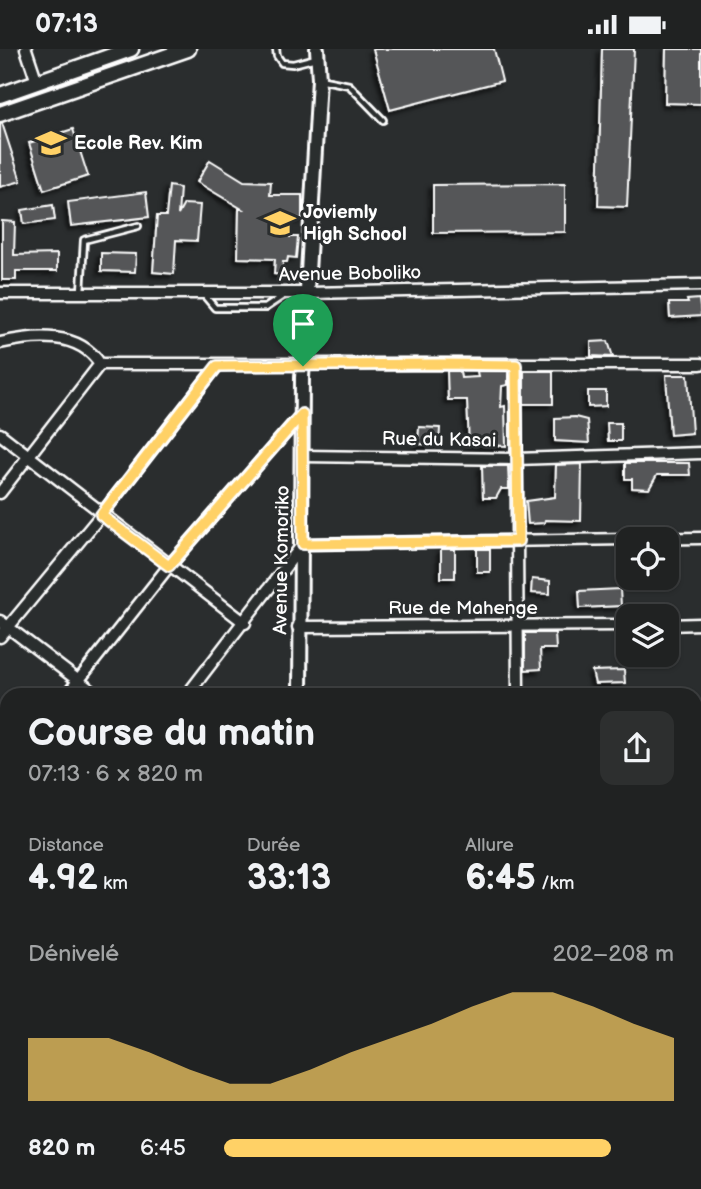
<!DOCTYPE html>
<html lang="fr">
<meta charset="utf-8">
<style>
body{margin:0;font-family:"Balsamiq Sans",sans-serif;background:#2d2f2f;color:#f1f3f6;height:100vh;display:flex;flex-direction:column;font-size:26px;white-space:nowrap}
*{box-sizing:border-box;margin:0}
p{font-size:23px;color:#a2a4a5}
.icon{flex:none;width:38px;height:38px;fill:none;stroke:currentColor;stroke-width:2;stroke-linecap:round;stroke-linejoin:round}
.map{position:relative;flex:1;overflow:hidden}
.panel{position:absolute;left:0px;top:639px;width:702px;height:502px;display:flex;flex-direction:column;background:#202222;border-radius:21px 21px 0 0;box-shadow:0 2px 5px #0004,0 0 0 2px #3d3f40}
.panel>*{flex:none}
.tools{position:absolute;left:616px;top:478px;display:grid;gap:14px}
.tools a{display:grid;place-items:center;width:63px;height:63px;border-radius:14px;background:#202222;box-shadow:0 2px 5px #0004,0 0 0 2px #3d3f40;font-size:35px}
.pin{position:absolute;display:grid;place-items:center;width:60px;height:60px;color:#fff;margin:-72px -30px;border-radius:50% 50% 50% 0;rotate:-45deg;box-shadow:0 0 7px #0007}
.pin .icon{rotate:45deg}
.round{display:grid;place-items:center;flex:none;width:74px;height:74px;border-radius:14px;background:#2d2f2f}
.head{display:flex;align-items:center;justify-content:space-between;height:119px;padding:0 28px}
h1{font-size:38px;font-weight:700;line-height:52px}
.metrics{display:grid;grid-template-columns:repeat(3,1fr);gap:10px;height:119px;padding:7px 28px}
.metrics div{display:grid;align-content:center}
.metrics b{font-size:35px;font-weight:700}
.metrics small{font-size:19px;font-weight:400}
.metrics p{font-size:19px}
.chart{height:196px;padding:14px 28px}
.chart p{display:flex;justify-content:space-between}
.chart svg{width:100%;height:126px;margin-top:7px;fill:#ffd166;opacity:.7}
ul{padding:0 28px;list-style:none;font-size:23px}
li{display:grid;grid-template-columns:112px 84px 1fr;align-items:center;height:52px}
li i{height:18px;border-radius:9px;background:#ffd166}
.status{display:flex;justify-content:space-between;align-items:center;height:49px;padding:0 35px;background:#202222;direction:ltr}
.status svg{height:19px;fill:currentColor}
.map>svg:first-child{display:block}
</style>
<div class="status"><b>07:13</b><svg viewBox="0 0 49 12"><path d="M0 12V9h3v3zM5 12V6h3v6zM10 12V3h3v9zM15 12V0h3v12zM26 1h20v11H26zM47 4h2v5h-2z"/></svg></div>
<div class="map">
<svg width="701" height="1140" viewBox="0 0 701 1140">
<defs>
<filter id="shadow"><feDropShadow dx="-3.5" dy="3.5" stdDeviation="2" flood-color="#0009"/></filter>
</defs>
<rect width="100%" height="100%" fill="#2a2d2e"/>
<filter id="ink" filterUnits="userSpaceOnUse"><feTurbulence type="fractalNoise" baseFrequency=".0143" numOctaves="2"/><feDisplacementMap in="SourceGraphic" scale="14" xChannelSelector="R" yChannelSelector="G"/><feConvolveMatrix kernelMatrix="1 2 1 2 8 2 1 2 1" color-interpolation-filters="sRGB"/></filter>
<g filter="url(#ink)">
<g fill="#555758" stroke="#fff" stroke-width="2" filter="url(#shadow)">
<polygon points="373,0 494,0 502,32 390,61"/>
<polygon points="602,0 634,0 627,158 598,157"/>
<polygon points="666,0 701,0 701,55 665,54"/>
<polygon points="2,74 21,132 0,138 0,75"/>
<polygon points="73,80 88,127 44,141 29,94"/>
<polygon points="210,111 244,132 271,133 270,146 302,146 302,170 291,169 290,188 298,188 296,209 288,208 287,213 283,213 282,226 274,225 275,210 238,209 239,160 242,160 197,133"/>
<polygon points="565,135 565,183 433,184 433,136"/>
<polygon points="169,137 180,139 178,166 184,155 200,156 197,192 176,191 174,225 153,223 157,167 166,167"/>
<polygon points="146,143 149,168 71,177 68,153"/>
<polygon points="53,156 55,171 24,175 22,161"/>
<polygon points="2,172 15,173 14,206 57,205 57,222 16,222 16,231 2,231"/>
<polygon points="101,204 136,205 135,223 101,222"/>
<polygon points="699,250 701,267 670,269 669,254 688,254 687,251"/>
<polygon points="608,292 613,308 591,307 591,293"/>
<polygon points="447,322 460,322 461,329 478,328 477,322 508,322 508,336 502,337 501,358 505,357 506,397 469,395 467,351 448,351"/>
<rect x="524" y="322" width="29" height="33"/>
<polygon points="666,326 688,326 692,384 670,386"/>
<polygon points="588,342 606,342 606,357 588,358"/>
<polygon points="575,368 587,371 589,394 555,392 555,369"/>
<polygon points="607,374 621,374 621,392 608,392"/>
<polygon points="419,378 440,379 439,396 418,395"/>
<polygon points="625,414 689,414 690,426 657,426 649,440 632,439 632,430 625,430"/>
<polygon points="582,415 581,472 545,471 544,474 528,475 526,452 555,448 556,416"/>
<polygon points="482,417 508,417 509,440 501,440 496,449 483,449"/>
<rect x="441" y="500" width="14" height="29"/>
<rect x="477" y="500" width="13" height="23"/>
<polygon points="532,530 550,532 550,545 531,544"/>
<polygon points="620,540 621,557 580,559 579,542"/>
<polygon points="525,584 555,584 556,600 540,600 541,620 525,621"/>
<polygon points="624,621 625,634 595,635 592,622"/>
</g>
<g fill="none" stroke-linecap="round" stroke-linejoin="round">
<g stroke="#fff" stroke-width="10">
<g id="service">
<polyline points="276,0 277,7 282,14 293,15 316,9"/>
<polyline points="319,30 349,36 383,71"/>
<polyline points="81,243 84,191 138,177"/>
<polyline points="204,246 215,259 265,259 283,247"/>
</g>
</g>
<g stroke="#fff" stroke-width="15">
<g id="minor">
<polyline points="26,0 37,33"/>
<polyline points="0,244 308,244 701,236"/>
<path d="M 0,294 C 35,286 79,282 100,315 L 701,315"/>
<polyline points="516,316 518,646"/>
<polyline points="0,385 245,574"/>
<polyline points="303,407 516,410 701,404"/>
<polyline points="0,444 100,315"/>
<polyline points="633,490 701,489"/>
<polyline points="0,572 97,646"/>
<polyline points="667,576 701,575"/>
<polyline points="298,578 628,576"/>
<polyline points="0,588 101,466 217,317"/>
<polyline points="67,646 169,517 302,365"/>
<polyline points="187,646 303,495 628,490"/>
<polyline points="695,670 701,670"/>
<polyline points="0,728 7,719"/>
<polyline points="695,744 701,744"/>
<polyline points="0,878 7,868"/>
<polyline points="0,920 7,920"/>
<polyline points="695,920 701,920"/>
<polyline points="0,1009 7,1015"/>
<polyline points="695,1009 701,1009"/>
<polyline points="695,1049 701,1049"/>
<polyline points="0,1108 7,1108"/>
<polyline points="695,1117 701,1117"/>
<polyline points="452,1134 452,1140"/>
<polyline points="42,1140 42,1134"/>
<polyline points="387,1140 387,1134"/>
<polyline points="525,1140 525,1134"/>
<polyline points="637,1140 637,1134"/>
</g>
</g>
<g stroke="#fff" stroke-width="18">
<g id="tertiary">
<polyline points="300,646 302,329 319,30 317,0"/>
<polyline points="0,790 7,796"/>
<polyline points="695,825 701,825"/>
<polyline points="310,1134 310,1140"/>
</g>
</g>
<g stroke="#fff" stroke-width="19">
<g id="primary">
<polyline points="0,46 131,0"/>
<polyline points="0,65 188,0"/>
</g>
</g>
<use href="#service" stroke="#2a2d2e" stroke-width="4.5"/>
<use href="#minor" stroke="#2a2d2e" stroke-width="10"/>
<use href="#tertiary" stroke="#2a2d2e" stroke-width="12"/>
<use href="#primary" stroke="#2a2d2e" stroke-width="14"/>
</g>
</g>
<g fill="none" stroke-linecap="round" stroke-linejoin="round" filter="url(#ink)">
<g stroke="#fff" stroke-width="14">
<polygon id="route" points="439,315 516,316 518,492 303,495 302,365 169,517 101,466 217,317"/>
</g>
<use href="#route" stroke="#ffd166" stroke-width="9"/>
</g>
<defs>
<g id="school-bare" transform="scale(2.415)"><path d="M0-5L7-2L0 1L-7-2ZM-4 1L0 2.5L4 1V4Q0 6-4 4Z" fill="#ffd166" stroke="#2a2d2e" stroke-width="2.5" paint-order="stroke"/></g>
</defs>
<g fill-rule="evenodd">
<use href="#school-bare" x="51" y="94"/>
<use href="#school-bare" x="280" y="174"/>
</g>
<g text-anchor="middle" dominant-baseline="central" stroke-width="6" stroke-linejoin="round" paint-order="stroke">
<g font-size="19" font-weight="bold" fill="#fff" stroke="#2a2d2e" text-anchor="start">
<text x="74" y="94">Ecole Rev. Kim</text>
<text x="303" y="163">Joviemly<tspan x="303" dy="22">High School</tspan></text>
</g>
<g font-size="19" fill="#fff" stroke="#2a2d2e">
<text transform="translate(350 225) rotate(-1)">Avenue Boboliko</text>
<text transform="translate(439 391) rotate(1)">Rue du Kasai</text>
<text transform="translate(282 511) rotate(-89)">Avenue Komoriko</text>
<text x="463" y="559">Rue de Mahenge</text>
</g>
</g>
</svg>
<div class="tools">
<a><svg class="icon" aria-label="locate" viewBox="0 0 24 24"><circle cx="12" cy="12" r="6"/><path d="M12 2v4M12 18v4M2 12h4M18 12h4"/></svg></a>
<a><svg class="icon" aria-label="layers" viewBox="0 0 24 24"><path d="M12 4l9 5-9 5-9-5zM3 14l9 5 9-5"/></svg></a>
</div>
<div class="pin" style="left:303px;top:317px;background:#1e9e55"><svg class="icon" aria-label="arrive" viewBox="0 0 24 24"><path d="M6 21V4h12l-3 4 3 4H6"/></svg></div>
<section class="panel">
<div class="head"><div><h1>Course du matin</h1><p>07:13 · 6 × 820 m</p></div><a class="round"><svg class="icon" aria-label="share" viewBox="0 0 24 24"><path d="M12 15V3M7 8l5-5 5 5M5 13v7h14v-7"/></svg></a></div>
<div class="metrics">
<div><p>Distance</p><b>4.92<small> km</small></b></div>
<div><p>Durée</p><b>33:13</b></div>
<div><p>Allure</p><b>6:45<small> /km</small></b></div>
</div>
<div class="chart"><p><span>Dénivelé</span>202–208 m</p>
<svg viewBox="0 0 160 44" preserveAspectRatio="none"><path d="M0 44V22L10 22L20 22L30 27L40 33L50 38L60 38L70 33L80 27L90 22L100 17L110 11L120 6L130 6L140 11L150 17L160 22V44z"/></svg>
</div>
<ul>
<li><b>820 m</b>6:45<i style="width:86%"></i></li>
</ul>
</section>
</div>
